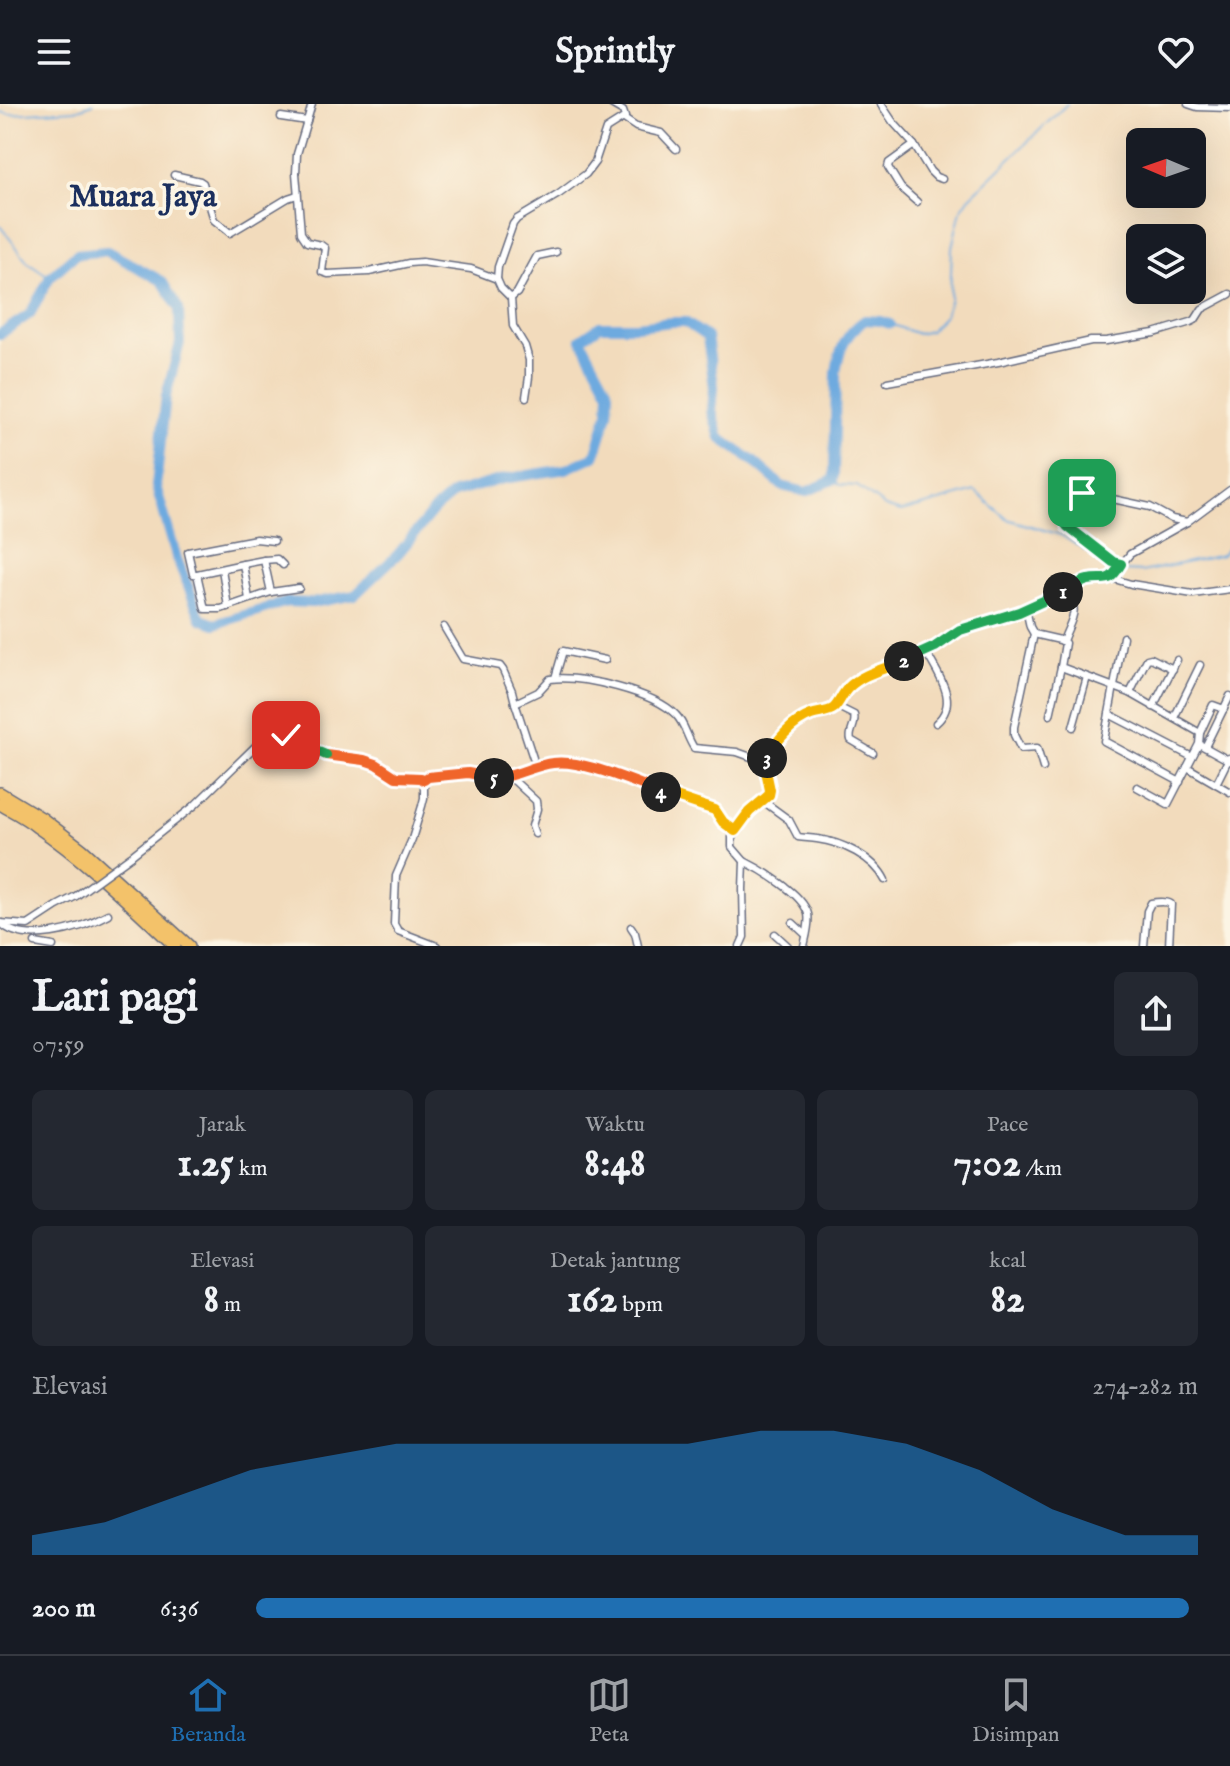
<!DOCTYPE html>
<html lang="id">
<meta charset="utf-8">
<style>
body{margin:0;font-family:"IM FELL English",serif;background:#242831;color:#f1f3f6;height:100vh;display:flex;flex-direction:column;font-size:30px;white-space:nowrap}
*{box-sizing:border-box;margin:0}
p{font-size:26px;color:#9ea1a6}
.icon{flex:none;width:44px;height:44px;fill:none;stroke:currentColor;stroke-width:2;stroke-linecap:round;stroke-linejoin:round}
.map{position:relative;height:842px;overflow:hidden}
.details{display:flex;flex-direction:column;background:#171b24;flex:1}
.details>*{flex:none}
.needle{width:52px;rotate:272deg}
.controls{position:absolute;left:1126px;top:24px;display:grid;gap:16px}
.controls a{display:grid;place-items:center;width:80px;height:80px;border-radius:12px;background:#171b24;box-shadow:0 8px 32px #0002;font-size:40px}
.pin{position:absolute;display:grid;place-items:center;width:68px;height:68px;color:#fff;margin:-34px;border-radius:16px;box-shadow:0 4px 12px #0006}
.km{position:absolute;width:40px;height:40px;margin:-20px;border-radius:50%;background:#222;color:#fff;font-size:22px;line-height:40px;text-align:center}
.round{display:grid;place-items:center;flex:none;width:84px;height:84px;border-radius:12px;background:#242831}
.headline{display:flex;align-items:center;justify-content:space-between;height:136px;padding:0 32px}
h1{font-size:44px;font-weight:800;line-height:60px}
.metrics{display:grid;grid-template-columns:repeat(3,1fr);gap:12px;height:136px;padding:8px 32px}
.metrics div{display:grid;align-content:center;border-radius:12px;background:#242831;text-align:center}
.metrics b{font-size:40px;font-weight:800}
.metrics small{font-size:22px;font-weight:400}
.metrics p{font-size:22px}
.chart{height:224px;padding:16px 32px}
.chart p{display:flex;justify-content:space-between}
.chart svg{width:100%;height:144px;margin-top:8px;fill:#1f6fb2;opacity:.7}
ul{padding:0 32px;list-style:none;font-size:26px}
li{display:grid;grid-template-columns:128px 96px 1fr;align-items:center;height:60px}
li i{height:20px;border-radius:10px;background:#1f6fb2}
header{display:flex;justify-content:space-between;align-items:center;height:104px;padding:0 32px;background:#171b24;font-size:36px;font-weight:800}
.tab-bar{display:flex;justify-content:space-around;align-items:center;height:112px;border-top:2px solid #363941;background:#171b24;font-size:22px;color:#9ea1a6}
.tab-bar a{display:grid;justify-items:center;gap:4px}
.tab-bar .active{color:#1f6fb2}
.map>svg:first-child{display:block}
</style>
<header><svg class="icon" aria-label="menu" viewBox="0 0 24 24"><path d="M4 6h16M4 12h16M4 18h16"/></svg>Sprintly<svg class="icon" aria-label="heart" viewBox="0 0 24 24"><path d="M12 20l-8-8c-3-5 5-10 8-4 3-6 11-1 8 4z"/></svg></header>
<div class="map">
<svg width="1230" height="842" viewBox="0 0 1230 842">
<rect width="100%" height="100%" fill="#fcf5e5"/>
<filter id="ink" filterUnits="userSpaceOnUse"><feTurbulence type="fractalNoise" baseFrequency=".0125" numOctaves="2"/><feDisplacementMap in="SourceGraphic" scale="16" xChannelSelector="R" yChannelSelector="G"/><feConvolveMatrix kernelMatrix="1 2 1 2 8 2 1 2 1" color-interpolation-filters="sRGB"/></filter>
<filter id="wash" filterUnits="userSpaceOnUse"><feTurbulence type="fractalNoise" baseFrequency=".006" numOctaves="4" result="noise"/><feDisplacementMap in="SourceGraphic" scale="32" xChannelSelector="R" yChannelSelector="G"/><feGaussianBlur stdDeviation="1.8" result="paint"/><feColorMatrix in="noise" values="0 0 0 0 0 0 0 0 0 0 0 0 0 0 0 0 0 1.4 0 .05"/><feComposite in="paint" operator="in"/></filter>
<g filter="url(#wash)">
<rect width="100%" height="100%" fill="#f2dbbc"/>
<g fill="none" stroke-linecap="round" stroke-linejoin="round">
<g stroke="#6eaadf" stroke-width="2">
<polyline points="0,8 9,10 75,6 93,0"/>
<polyline points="0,122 28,158 50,173"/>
<polyline points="890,220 918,230 930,227 944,212 950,195 952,143 957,122 961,106 969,94 1067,0"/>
<polyline points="833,376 840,381 857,382 885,403 901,408 975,387 1007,415 1061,431 1104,459 1124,467 1142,468 1222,451 1230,440"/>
</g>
<path stroke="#6eaadf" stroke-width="10" d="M 0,230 L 30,210 L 50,173 L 76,150 L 107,147 L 162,177 L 179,205 L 180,239 L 166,292 L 156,382 L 177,455 L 201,515 L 215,520 L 287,498 L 312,499 L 355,491 L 398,450 L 434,406 L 454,389 L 503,375 L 566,365 L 595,352 L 608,309 L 609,288 L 581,235 L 600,222 L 636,222 L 672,218 L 685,218 L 707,233 L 714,283 L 712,307 L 720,334 L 752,356 L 782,382 L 806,388 L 833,376 L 834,371 L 836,269 C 839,245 846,229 865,216 L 880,217 L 890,220"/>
</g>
</g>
<g filter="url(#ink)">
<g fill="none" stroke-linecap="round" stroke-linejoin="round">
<g stroke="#666b7f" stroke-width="9">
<g id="minor">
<polyline points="312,0 297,50 296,69 301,129 307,138 321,141 325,144 322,168 328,170 369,168 409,159 422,158 471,165 497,175"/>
<polyline points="881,0 893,18 914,41 930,67 936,73 942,75"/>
<polyline points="1188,0 1197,3 1230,4"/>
<polyline points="281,13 307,17"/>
<polyline points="624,15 636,23 661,29 676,45"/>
<polyline points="914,41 889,59 888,63 901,84 917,98"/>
<polyline points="174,71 200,77 203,79 214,116 230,129 288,94 297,91"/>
<polyline points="511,194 517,189 537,152 556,148"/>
<polyline points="887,278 998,258 1091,237 1106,237 1154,229 1191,218 1195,216 1202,205 1230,190"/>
<polyline points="526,293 529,273 529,256 525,242 513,222 511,194 501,184 497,175 498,163 513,120 517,115 559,90 586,70 595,58 606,25 625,13 623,7 611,0"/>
<polyline points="274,437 256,435 188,448 193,470 197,470 205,505 221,505 271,488 299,484"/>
<polyline points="1121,460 1113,458 1067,422 1067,410 1080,390 1085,389 1150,403 1172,415 1187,418"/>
<polyline points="222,465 228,503"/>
<polyline points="197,470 243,460"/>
<polyline points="1111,474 1131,480 1193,490 1230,485"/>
<polyline points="271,488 264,456 277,455 283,461"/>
<polyline points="249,495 243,460 264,456"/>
<polyline points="1026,505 1030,523 1034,530 1060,536 1065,539 1061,563 1130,589 1200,629 1199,640 1168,700 1137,683"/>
<path d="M 444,523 L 463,555 L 500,562 L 503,566 L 512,587 L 515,599 L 538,588 L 550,575 C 582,571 654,588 676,611 C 685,620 687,634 694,644 L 737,648 L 765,658"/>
<polyline points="1034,530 1014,623 1014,631 1021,645 1037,644 1043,664"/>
<polyline points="1123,533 1104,637 1180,678"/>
<path d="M 1063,537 C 1071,515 1081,507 1066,486"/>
<path d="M 926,548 C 937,569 961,598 936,619"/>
<polyline points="555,574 563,547 605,556"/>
<polyline points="1130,589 1147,555 1151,554 1173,565"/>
<polyline points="515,599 533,654"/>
<path d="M 836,602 L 854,611 C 857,621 848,628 851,636 L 873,649"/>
<polyline points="1153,603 1177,556"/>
<polyline points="1109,610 1192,653"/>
<polyline points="1050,611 1061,563"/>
<polyline points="1174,614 1200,561"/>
<polyline points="1073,623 1087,573"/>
<polyline points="1200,629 1213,601 1224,605"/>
<polyline points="1201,641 1230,657"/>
<polyline points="1205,643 1230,592"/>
<polyline points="1187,663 1230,688"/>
<polyline points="509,672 536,697 537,705 532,722 535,730"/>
<polyline points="424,676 428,673 468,669 501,674 541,661 568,659 589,663 713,705 718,709 725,720 735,727"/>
<polyline points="1216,680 1229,654"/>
<path d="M 763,697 L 789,716 L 798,733 C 804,734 810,734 817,735 C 841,738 874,753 885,776"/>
<polyline points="131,752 194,702 271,627 278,625 299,639 321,649 371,658 396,673 421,674 424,676 424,694 422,702 412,735 396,772 394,820 398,827 437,842"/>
<path d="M 744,757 C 762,766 803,790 808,810 C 810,819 806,833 804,842"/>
<polyline points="0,819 28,821 57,802 76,792"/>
<path d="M 1,819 C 23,842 79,826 108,810"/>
<polyline points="793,819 806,831"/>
<polyline points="631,823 635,829 638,842"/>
<polyline points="775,830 788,842"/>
<polyline points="35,839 53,842"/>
<polyline points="740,842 744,833 743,785 744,757 732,743 732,733 744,713 769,691 770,686 765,658 773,643 792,623 810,611 833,604 851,581 864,572 931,546 960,526 1019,508 1083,477 1111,474 1130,450 1187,418 1230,386"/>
<path d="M 1144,842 L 1147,807 L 1151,799 C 1157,798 1166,797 1171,800 L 1169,842"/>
</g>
</g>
<g stroke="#666b7f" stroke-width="14">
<g id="motorway">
<polyline points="0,689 43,715 82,745 189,842"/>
<path d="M 0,700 C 12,707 26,714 37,723 C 87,757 131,801 175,842"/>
</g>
</g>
<use href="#minor" stroke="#fff" stroke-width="6"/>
<use href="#motorway" stroke="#f3c26a" stroke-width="11"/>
<g stroke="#666b7f" stroke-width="9" stroke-linecap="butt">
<polyline id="minor-bridge" points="76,792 131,752"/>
</g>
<use href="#minor-bridge" stroke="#fff" stroke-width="6"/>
</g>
</g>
<g fill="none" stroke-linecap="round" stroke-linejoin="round" filter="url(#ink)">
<g stroke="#fff" stroke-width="16">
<path id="split-1" d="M 1063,488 C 1071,484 1079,478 1088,476 C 1108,473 1109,480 1121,460 L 1113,458 L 1067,422 L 1067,410 L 1082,389"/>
</g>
<g stroke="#fff" stroke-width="16">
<polyline id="split-2" points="904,557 935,543 960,526 1019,508 1063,488"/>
</g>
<g stroke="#fff" stroke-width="16">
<path id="split-3" d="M 767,654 C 776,637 792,618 811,611 C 819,608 827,609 834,604 C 840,598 842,590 848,584 C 863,569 885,565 904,557"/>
</g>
<g stroke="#fff" stroke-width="16">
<polyline id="split-4" points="661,688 715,706 723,718 735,727 749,708 769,691 770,686 765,662 767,654"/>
</g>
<g stroke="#fff" stroke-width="16">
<path id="split-5" d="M 494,674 C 514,674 533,661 553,659 C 583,655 632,678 661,688"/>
</g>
<g stroke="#fff" stroke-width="16">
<polyline id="split-6" points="326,651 364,656 376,660 396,673 421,674 424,676 428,673 468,669 494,674"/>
</g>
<g stroke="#fff" stroke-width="16">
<polyline id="split-7" points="286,631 307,643 326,651"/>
</g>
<use href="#split-1" stroke="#22a559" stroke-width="10"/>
<use href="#split-2" stroke="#22a559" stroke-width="10"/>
<use href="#split-3" stroke="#f5b400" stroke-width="10"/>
<use href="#split-4" stroke="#f5b400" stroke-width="10"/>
<use href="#split-5" stroke="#f0652b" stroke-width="10"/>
<use href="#split-6" stroke="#f0652b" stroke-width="10"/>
<use href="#split-7" stroke="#22a559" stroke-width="10"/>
</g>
<g text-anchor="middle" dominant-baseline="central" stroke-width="7" stroke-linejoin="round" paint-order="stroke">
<g font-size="32" font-weight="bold" fill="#1b2f5e" stroke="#fcf5e5">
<text x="143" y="93">Muara Jaya</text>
</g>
</g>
</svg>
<div class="controls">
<a><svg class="needle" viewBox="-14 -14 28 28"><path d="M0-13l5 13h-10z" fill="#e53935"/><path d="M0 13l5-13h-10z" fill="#9ea1a6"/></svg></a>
<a><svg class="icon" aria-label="layers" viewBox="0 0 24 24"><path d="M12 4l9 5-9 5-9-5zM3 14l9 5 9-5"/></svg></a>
</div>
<div class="pin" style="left:1082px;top:389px;background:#1e9e55"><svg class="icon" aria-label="arrive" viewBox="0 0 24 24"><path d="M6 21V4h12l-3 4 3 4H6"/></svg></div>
<div class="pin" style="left:286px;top:631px;background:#d93025"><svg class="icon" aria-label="check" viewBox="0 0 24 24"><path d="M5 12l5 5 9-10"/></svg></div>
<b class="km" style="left:1063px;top:488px">1</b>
<b class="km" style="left:904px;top:557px">2</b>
<b class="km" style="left:767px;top:654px">3</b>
<b class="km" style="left:661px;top:688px">4</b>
<b class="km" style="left:494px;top:674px">5</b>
</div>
<section class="details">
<div class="headline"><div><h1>Lari pagi</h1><p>07:59</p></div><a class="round"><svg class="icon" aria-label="share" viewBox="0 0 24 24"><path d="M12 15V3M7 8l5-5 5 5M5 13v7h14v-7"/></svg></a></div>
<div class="metrics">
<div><p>Jarak</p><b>1.25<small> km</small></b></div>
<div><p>Waktu</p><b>8:48</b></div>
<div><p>Pace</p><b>7:02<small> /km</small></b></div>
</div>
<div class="metrics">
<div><p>Elevasi</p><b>8<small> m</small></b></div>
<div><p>Detak jantung</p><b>162<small> bpm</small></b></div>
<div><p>kcal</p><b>82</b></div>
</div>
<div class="chart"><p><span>Elevasi</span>274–282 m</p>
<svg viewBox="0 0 160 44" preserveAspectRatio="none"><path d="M0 44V38L10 34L20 26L30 18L40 14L50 10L60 10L70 10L80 10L90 10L100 6L110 6L120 10L130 18L140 30L150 38L160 38V44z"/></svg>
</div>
<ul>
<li><b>200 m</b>6:36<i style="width:99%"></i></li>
</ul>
</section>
<nav class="tab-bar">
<a class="active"><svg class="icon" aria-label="home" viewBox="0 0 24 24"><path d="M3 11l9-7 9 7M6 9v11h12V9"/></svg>Beranda</a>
<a><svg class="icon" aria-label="map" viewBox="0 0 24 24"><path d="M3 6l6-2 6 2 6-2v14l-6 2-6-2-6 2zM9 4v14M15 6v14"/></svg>Peta</a>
<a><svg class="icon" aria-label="saved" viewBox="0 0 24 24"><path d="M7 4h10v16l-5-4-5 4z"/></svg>Disimpan</a>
</nav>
